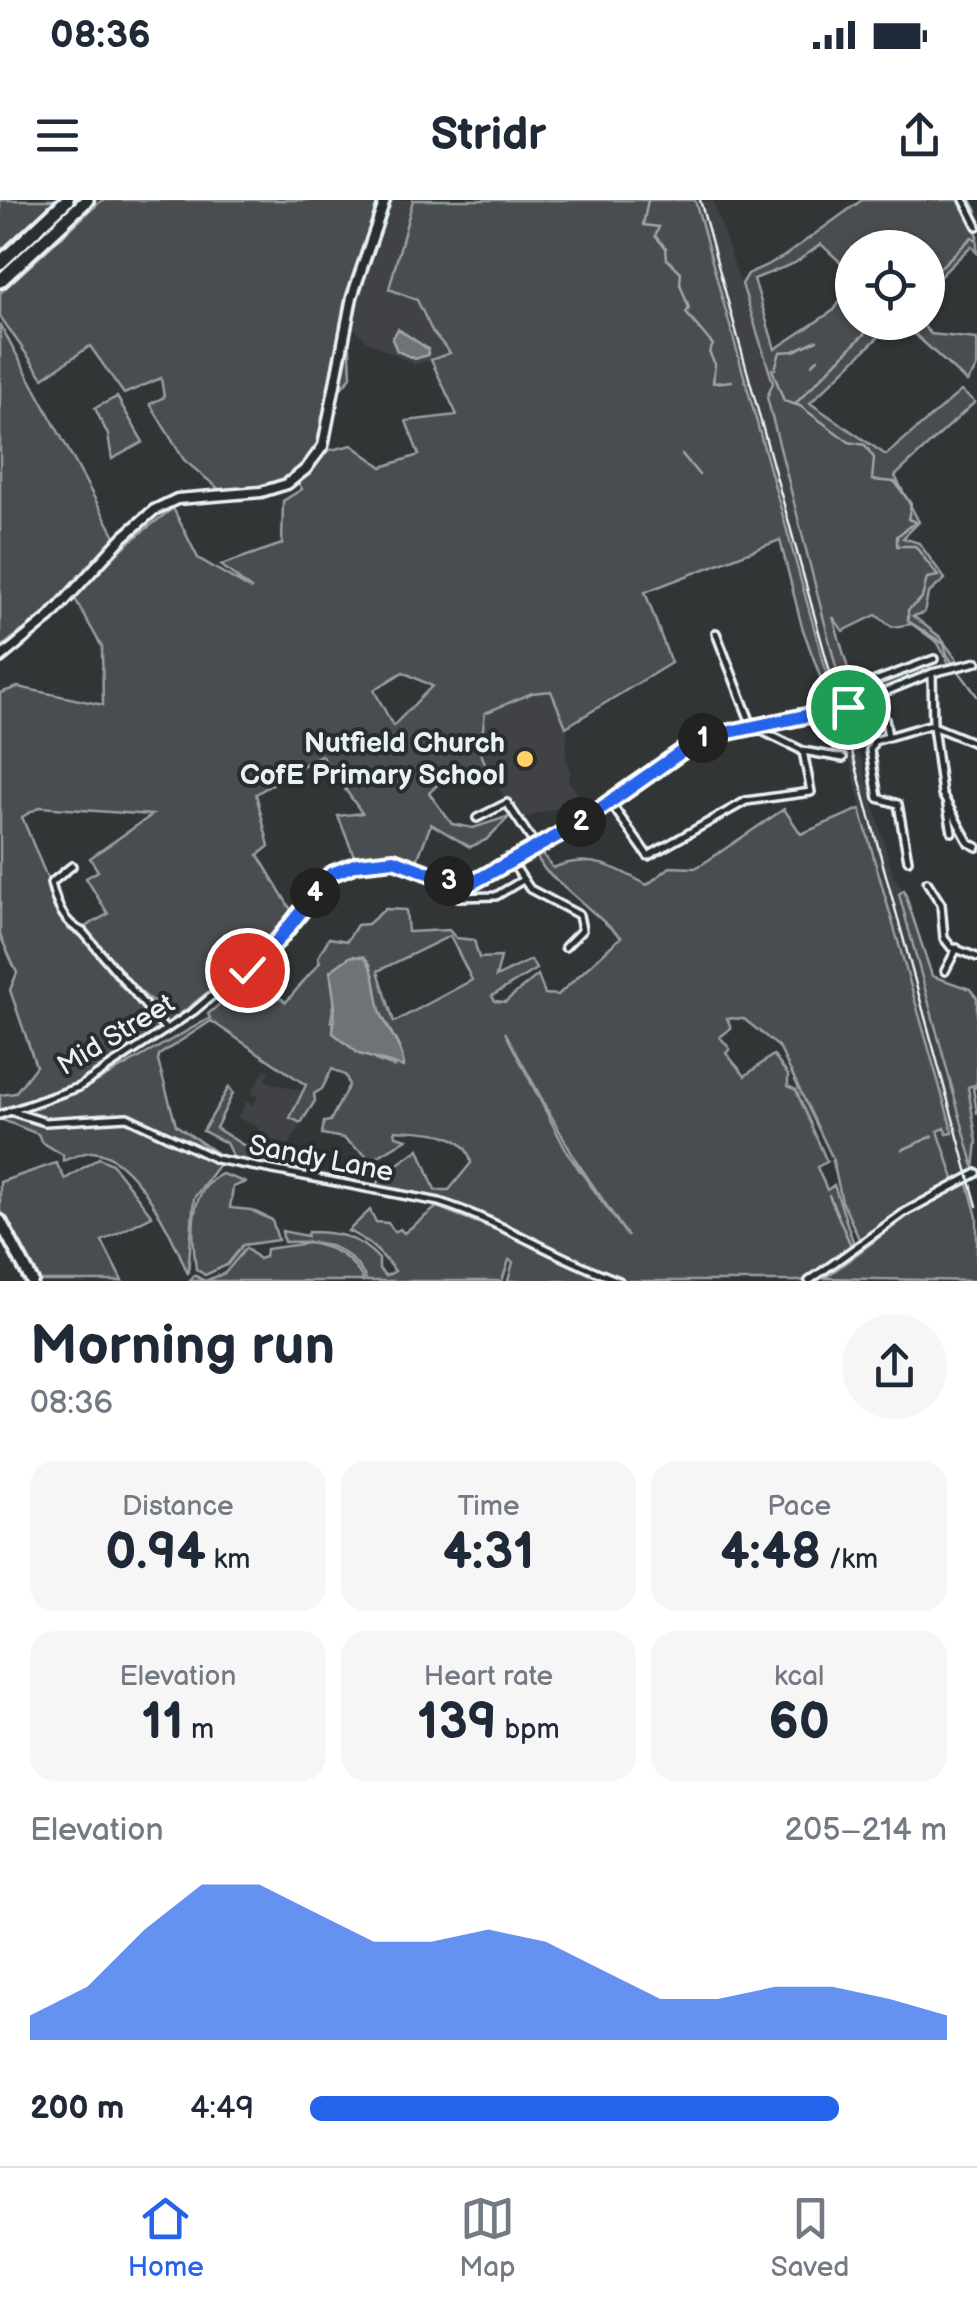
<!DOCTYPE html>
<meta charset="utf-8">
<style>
body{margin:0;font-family:"Balsamiq Sans",sans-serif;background:#f6f6f7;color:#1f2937;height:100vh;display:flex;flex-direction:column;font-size:38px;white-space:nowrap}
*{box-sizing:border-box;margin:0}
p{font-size:32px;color:#747a83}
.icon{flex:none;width:55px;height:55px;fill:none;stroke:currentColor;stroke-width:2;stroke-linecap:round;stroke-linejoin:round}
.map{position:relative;height:1081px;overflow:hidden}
.details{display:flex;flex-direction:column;background:#fff;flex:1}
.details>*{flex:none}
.tools{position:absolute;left:835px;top:30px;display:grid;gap:20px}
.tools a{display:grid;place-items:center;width:110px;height:110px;border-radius:50%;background:#fff;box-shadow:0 2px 8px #0004;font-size:50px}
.pin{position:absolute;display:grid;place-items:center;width:85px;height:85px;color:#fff;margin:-42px;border:5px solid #fff;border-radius:50%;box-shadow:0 2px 10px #0007}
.km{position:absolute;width:50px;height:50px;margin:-25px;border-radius:50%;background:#222;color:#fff;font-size:28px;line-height:50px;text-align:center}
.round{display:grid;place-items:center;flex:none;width:105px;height:105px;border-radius:52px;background:#f6f6f7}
.overview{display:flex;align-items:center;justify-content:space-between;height:170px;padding:0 30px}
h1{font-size:55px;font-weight:700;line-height:75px}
.stats{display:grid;grid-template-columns:repeat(3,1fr);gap:15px;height:170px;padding:10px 30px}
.stats div{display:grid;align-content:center;border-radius:25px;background:#f6f6f7;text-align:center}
.stats b{font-size:50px;font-weight:700}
.stats small{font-size:28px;font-weight:400}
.stats p{font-size:28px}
.chart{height:280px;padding:20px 30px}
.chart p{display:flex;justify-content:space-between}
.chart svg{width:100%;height:180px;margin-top:10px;fill:#2563eb;opacity:.7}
ul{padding:0 30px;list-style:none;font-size:32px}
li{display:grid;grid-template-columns:160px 120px 1fr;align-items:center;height:75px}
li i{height:25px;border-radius:12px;background:#2563eb}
.status{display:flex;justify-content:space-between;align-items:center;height:70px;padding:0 50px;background:#fff;direction:ltr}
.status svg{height:28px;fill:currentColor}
header{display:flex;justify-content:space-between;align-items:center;height:130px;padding:0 30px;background:#fff;font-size:45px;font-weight:700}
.menu{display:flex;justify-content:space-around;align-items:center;height:140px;border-top:2px solid #e0e1e3;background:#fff;font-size:28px;color:#747a83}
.menu a{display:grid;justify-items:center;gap:5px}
.menu .current{color:#2563eb}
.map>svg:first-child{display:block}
</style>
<div class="status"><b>08:36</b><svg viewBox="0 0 49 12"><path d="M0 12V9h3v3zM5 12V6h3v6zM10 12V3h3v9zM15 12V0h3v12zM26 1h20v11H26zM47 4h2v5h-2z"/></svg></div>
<header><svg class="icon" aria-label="menu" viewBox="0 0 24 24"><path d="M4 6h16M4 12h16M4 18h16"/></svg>Stridr<svg class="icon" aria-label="share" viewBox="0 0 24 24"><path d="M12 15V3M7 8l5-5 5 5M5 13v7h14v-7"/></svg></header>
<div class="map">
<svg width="977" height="1081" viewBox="0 0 977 1081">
<rect width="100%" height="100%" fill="#323536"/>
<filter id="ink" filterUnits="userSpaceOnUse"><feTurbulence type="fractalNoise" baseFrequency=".01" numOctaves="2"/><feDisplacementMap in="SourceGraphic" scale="20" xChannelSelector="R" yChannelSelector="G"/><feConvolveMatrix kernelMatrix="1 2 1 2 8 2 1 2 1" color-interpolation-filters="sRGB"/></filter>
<g filter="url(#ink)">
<g fill="#3f4244">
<polygon points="390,0 413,0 389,88 417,100 432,131 451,153 415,165 367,141 350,125 359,83"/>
<polygon points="695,0 713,0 773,183 767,197 847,499 831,506 828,498 833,495"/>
<polygon points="552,491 567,532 566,558 571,573 568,580 592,614 576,625 563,606 519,620 487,568 468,521 532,493"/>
<polygon points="853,510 861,537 856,539 893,676 904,690 968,886 977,968 955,981 939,936 840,519 833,519 832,513"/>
<polygon points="265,869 270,872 265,881 314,894 315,901 286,951 284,944 256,934 259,928 238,918 246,901 254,905 258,897 251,893"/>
</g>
<g fill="#494d4f" stroke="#989fa4" stroke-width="2.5" fill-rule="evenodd">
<polygon points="0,0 55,0 0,51"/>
<polygon points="102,0 380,0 348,101 351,177 326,205 321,243 290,276 269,286 220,290 184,260 150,204 164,197 161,178 124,194 90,146 43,178 0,116 0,93"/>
<path d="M 413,0 L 695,0 L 833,496 L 828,498 L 802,427 L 780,340 L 645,392 L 671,463 L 566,527 L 551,491 L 532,493 L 485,513 L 480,551 L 487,568 L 438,584 L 429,593 L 452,624 L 473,628 L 510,616 L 486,640 L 470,647 L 431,624 L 416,663 L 394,658 L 356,661 L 338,616 L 362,613 L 321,555 L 256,594 L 269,646 L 258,655 L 293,713 L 249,759 L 168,824 L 153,802 L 125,779 L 85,727 L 108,714 L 86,678 L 98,671 L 90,658 L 152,615 L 40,607 L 22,617 L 48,680 L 52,703 L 69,730 L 81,736 L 122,787 L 150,809 L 161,828 L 75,886 L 0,914 L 0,895 L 15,893 L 36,866 L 10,790 L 17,773 L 0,735 L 0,493 L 18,487 L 103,505 L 102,447 L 74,397 L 129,342 L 173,308 L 198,358 L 252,390 L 221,365 L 282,344 L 283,301 L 302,289 L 297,280 L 322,252 L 352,245 L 382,267 L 419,255 L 406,221 L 457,215 L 431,160 L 450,153 L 432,131 L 417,100 L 389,89 ZM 403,472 L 432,486 L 393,526 L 374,490 Z"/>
<polygon points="862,0 960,0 977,33 977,53 971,46 928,88 928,48 852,48 852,73 821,44 795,63 754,79 775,149 834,110 852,84 852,122 893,123 810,203 886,255 961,191 975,202 895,276 919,322 903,338 919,343 945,379 928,394 924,413 913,416 940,437 958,461 949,464 938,443 912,424 892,427 876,415 843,431 833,417 854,489 906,473 908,478 846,506 767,197 773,183 742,84 748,74 783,57"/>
<polygon points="910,123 921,123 931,134 977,139 977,167 967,182 908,128"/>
<polygon points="0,124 115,336 45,413 0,448"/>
<polygon points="117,197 143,242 112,259 108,235 95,208"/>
<path d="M 784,609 L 801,634 L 860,609 L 953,933 L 947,934 L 945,928 L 938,931 L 955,982 L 888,1018 L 860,1041 L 842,1001 L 832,957 L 779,847 L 744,819 L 727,818 L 731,828 L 720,837 L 730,849 L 726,853 L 745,876 L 773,855 L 788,875 L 788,886 L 796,890 L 827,962 L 817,967 L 827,990 L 834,985 L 853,1041 L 852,1048 L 802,1081 L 508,1081 L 513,1062 L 509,1060 L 502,1081 L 367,1081 C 349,1044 321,1040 284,1042 L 282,1031 L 307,1036 L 308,1032 C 338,1032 358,1036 379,1059 L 379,1069 L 386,1076 L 395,1071 C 382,1054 367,1039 348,1031 L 370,1010 L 376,1022 L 388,1023 L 395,1032 L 400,1029 L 404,1033 L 437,1007 L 514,1037 L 517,1033 L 466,1007 L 376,987 L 382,975 L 419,949 L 435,990 L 449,990 L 471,963 C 466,929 421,932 395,930 L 396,936 L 407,939 L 372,960 L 343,938 L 322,934 L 324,922 L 330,921 L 349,885 L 346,876 L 332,869 L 322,889 L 314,894 L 315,901 L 301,923 L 290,918 L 306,885 L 211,821 L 159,855 L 158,861 L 176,925 L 218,954 L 131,914 L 38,918 L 23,913 L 25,908 L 87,887 L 210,818 L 208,814 L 251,777 L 286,802 L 320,762 L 318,757 L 329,738 L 347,741 L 357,725 L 368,724 L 385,709 L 406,710 L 408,732 L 449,730 L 456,738 L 474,740 L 479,758 L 501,757 L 496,777 L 531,760 L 536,769 L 492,796 L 495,801 L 505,802 L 538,775 L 545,794 L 558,795 L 621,737 L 545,670 L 536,656 L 541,652 L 553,668 C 588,652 617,668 647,685 L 670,667 L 695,668 L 704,663 ZM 450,736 L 472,780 L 394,822 L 378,771 ZM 364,757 L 370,764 L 379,810 L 399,847 L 395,867 L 375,860 L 331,821 L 335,795 ZM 505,832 L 575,959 L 628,1037 L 568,954 Z"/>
<polygon points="904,690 932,776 970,789 977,798 977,884 968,887 977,942 974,968 899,694"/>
<polygon points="229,887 233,893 216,928 267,960 308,965 310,970 235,961 226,943 203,931"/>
<path d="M 9,915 L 40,924 L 134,921 L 219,964 L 194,998 L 188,1074 C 174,1039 135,955 93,952 C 84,951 72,958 63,961 L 63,955 L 42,942 L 38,934 L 0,919 Z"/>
<polygon points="99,958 112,964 152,1016 102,1041 122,1081 36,1081 0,1011 0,982 56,963 65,979"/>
<path d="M 222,974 L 245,982 L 233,987 L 230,1008 L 251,1010 L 272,1020 L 278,1040 L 243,1045 L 227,1065 L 205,1075 L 196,1069 C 192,1037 187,989 222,974 Z"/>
<polygon points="967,980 977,1017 977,1081 825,1078 909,1015"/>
<path d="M 309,1043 C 337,1048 351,1057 364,1081 L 190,1081 L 194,1075 L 205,1081 L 225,1073 L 246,1048 L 259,1059 L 265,1057 L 266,1049 Z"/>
</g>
<g fill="#6e7376" stroke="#9fa5aa" stroke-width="2.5">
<polygon points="398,129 428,149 428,155 415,159 397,151 392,139"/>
<path d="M 351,756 L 364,757 C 377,770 375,796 381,813 C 387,831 405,849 403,867 L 359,854 L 333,833 L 335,806 L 330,771 Z"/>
</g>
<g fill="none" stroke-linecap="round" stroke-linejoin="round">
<g stroke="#9fa5aa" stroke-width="2.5">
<polyline points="648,0 643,25 659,27 655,36 666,48 667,59 681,72 680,84 689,108 686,113 713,145 709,152 715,164 713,183 732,181"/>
<polyline points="971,0 977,11"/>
<polyline points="928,79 972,37 977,40"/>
<polyline points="812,164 818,159"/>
<polyline points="772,169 784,201 800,206 849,242 865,245 874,258 872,280 895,282 911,304 908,319 916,322 897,336 897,346 915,346 938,376 927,378 922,398 908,410 908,421 944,444 947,455 977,496"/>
<polyline points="775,169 780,152 794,151 817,140"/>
<polyline points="796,203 876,122"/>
<polyline points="682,254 699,275"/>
<polyline points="977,887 973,888 977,913"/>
<polyline points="902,950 933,936"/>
<polyline points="829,995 851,1046"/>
</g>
<g stroke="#e8f1f8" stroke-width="12">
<g id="street">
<polyline points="964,0 977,26"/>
<polyline points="716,433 752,526 803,551 843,558"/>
<polyline points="932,473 933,526 977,544"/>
<polyline points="856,488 934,459"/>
<polyline points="885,519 888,537"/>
<polyline points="609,601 648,656 746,601 811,592 803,551"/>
<polyline points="947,606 952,632"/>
<polyline points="477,618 507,603 537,648"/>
<polyline points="908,660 898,604 878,598 870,550 874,541 929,525 933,526 942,594 969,643 977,647"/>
<polyline points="513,664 530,689 579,715 582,730 565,747"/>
<path d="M 72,666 L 51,683 C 56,703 63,723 83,732 L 165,829"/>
<polyline points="927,682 941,704 944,738 951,747 977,757"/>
<polyline points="458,697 496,696 521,681"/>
<polyline points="945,771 957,748"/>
<path d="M 10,911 L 45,922 L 127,917 L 216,959 L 439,1002 C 502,1022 557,1058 619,1081"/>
<polyline points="0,915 79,887 194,811 279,739 331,674 357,664 394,660 452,682 472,683 579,623 701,539 848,507 932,473 977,462"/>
<polyline points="809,1081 905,1012 977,973"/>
</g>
</g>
<g stroke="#e8f1f8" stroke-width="15">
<polyline id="secondary" points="0,458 50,417 123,337 154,310 177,299 261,292 287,284 306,269 323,246 352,97 385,0"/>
</g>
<g stroke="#e8f1f8" stroke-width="18">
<polyline id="primary" points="0,1021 32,1081"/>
</g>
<g stroke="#e8f1f8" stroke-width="19">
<g id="highway">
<polyline points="0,63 67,0"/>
<polyline points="0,81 87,0"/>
</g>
</g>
<use href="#street" stroke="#2a2d2e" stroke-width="5"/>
<use href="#secondary" stroke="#2a2d2e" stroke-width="8"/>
<use href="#primary" stroke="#2a2d2e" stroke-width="10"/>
<use href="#highway" stroke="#2a2d2e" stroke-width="11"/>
<polyline stroke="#e8f1f8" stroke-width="2.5" points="700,0 977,1006"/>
</g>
</g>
<g fill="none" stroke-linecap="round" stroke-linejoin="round" filter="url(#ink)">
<g stroke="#fff" stroke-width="20">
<polyline id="route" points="247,770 279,739 331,674 357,664 394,660 452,682 472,683 580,623 701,538 848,507"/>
</g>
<use href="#route" stroke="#2563eb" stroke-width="12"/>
</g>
<circle fill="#ffd166" stroke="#2a2d2e" stroke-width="4" cx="525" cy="559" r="10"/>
<g text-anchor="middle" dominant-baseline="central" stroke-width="8" stroke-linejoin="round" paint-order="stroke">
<g font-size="28" font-weight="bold" fill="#e8f1f8" stroke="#2a2d2e" text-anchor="end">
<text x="505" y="543">Nutfield Church<tspan x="505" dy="32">CofE Primary School</tspan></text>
</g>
<g font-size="28" fill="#e8f1f8" stroke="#2a2d2e">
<text transform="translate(116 835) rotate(-31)">Mid Street</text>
<text transform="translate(321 959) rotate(11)">Sandy Lane</text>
</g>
</g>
</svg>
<div class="tools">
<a><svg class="icon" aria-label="locate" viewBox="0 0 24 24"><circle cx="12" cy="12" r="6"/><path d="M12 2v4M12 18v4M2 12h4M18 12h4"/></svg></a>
</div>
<div class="pin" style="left:848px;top:507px;background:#1e9e55"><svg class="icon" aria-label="arrive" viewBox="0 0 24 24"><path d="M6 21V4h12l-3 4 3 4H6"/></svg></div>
<div class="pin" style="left:247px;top:770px;background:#d93025"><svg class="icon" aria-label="check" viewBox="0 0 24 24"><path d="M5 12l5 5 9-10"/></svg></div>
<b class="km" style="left:703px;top:538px">1</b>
<b class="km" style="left:581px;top:622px">2</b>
<b class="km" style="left:449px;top:681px">3</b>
<b class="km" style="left:315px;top:693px">4</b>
</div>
<section class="details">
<div class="overview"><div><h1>Morning run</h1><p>08:36</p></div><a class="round"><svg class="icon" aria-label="share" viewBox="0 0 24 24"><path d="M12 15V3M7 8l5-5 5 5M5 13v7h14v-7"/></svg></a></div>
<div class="stats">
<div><p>Distance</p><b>0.94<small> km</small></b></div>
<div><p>Time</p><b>4:31</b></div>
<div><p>Pace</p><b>4:48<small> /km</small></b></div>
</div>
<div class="stats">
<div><p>Elevation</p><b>11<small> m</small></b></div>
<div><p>Heart rate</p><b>139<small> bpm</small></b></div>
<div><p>kcal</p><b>60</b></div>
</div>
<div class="chart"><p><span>Elevation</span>205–214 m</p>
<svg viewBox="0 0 160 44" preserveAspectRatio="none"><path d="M0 44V38L10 31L20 17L30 6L40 6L50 13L60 20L70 20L80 17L90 20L100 27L110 34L120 34L130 31L140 31L150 34L160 38V44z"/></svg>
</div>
<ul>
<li><b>200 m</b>4:49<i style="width:83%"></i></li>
</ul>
</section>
<nav class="menu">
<a class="current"><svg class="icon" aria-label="home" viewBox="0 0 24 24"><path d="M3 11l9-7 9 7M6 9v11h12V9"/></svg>Home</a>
<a><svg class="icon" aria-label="map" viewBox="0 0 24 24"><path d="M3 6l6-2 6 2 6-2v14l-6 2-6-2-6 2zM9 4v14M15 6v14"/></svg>Map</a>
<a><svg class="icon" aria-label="saved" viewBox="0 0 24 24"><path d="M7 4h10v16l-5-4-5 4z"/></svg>Saved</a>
</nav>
